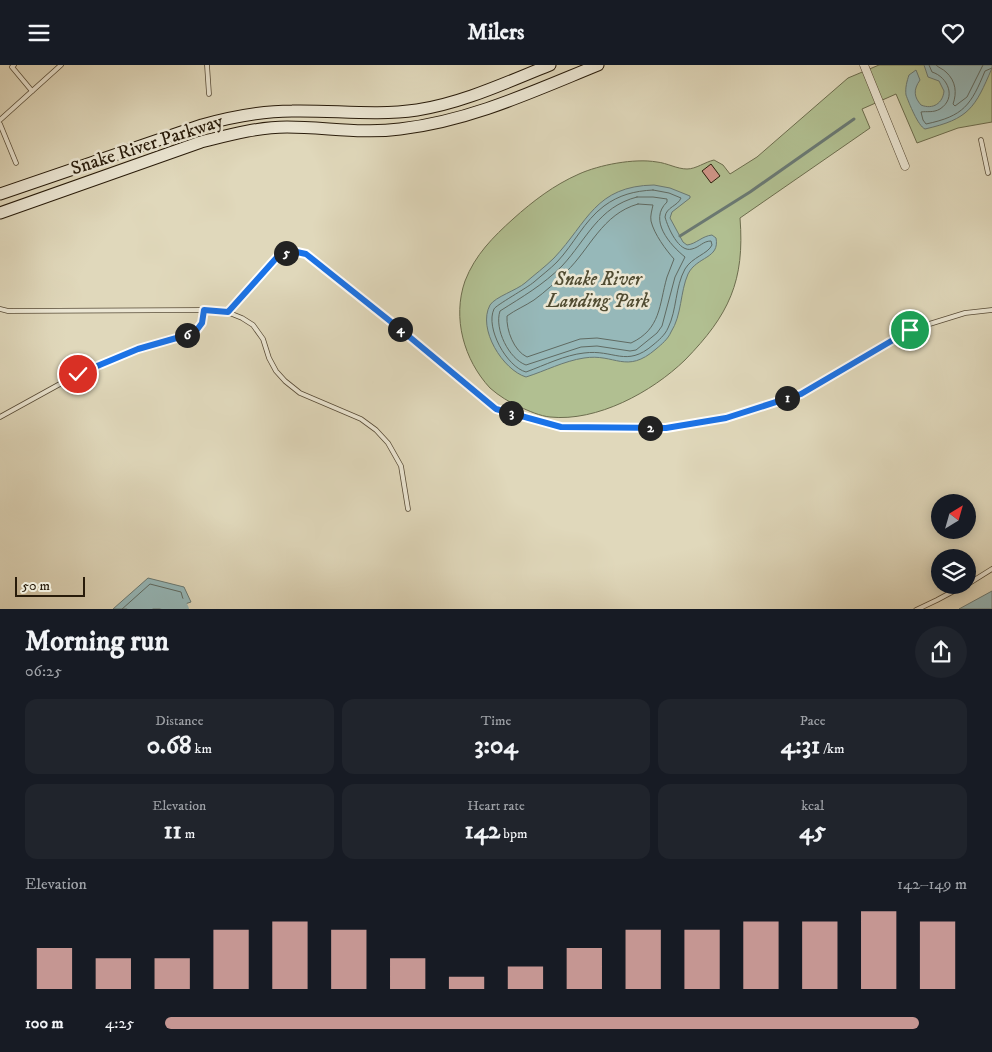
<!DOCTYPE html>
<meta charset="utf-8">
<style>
body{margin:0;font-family:"IM FELL DW Pica",serif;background:#20242c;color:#f1f3f6;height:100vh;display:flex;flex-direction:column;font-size:19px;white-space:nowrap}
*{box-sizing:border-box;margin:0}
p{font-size:16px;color:#9ea1a6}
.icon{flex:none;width:28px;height:28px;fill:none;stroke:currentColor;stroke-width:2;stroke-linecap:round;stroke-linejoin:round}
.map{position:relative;height:544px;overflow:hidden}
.drawer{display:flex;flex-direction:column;background:#171b24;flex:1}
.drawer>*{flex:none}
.needle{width:32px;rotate:37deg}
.buttons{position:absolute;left:931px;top:429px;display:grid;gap:10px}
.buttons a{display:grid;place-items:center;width:45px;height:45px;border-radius:50%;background:#171b24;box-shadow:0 2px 12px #0003;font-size:25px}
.scale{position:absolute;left:15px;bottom:12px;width:70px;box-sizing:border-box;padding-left:5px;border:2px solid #281b0a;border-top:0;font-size:14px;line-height:18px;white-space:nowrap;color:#281b0a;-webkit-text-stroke:4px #ebe6d3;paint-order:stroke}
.pin{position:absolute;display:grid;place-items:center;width:42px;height:42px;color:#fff;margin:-21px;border:2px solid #fff;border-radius:50%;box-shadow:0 1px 5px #0007}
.km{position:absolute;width:25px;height:25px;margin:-12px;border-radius:50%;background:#222;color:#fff;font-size:14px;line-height:25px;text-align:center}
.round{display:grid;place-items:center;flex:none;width:52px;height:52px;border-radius:26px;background:#20242c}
.overview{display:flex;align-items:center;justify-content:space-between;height:85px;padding:0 25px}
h1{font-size:28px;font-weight:800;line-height:38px}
.stats{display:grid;grid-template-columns:repeat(3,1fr);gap:8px;height:85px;padding:5px 25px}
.stats div{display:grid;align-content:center;border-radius:12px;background:#20242c;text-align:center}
.stats b{font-size:25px;font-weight:800}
.stats small{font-size:14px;font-weight:400}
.stats p{font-size:14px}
.chart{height:140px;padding:10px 25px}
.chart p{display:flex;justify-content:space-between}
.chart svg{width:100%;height:90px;margin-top:5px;stroke:#c59692;stroke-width:6}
ul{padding:0 25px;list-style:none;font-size:16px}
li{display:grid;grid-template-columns:80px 60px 1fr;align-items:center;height:38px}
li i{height:12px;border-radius:6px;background:#c59692}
header{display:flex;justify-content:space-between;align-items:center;height:65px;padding:0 25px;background:#171b24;font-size:22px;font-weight:800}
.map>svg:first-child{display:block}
</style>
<header><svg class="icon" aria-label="menu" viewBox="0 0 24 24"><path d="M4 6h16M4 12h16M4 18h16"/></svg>Milers<svg class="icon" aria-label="heart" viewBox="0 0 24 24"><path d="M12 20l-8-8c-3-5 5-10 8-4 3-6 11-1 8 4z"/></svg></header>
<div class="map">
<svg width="992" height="545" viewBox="0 0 992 545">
<rect width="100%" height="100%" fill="#e0d8bb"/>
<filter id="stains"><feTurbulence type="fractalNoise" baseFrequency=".004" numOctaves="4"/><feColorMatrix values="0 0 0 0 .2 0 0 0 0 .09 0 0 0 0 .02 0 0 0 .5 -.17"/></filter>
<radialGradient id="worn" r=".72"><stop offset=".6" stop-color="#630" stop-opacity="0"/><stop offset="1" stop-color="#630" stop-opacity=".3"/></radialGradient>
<path fill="#b1bf91" stroke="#6c6d4e" d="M 879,0 L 992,0 L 992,57 L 958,63 L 917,78 L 896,29 L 862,44 L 870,63 L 740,153 C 745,216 729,250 685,295 C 652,327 597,357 550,352 C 540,351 529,346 520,342 C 509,337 499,331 490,323 C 464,295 452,253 465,216 C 475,190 493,172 513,154 C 533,136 554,120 579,109 C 599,100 634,93 657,97 C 667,98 677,104 687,104 C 696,104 705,97 714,95 L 723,100 L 730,109 L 757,92 L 848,13 Z"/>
<g fill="#96b8b9" stroke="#6a7973">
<path d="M 924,0 L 992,0 L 992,3 C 975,43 969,54 925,64 C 918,61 909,38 906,30 C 905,23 907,16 909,10 L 916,5 L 920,15 C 913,25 914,32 921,40 C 933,45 943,38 944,26 L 939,16 L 928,12 Z"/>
<path d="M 654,120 L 670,123 L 690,131 L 690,133 L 672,147 L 670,153 L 683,177 L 687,180 C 696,179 702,171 712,170 L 716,173 C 720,194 697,191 688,209 C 680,227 682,250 671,267 C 668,274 662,279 656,284 C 626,310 615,288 584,293 C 564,296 545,306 526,312 C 503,305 477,264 490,240 C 495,232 517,225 525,218 C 534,210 545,202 554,193 C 588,157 595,121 654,120 Z"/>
<polygon points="148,513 184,522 191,537 170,544 113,544"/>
<polygon points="992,526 992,544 959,544"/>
</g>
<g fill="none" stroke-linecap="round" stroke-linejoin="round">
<g stroke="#5f6a62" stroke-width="1">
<path d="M 929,0 L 932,7 C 948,12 957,33 940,44 C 933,48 927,46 921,47 L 923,55 L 926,59 C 964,51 971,40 985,6 L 992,3"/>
<path d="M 936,0 C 939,3 943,4 946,7 C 956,16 957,28 953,39 L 955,41 L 967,32 L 983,0"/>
<path d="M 653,125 L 669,128 L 681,133 C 678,141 666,142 665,152 C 668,163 679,188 692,184 C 700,182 703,176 711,176 L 712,180 C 708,189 692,192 685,204 C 675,222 677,245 668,263 C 665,270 659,275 653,280 C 626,303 614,284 584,288 C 565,290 545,300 526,307 C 507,302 485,263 494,244 C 496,240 527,223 534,217 C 542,210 550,204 557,197 C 574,179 584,156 604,141 C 619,130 634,126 653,125 Z"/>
<path d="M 637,132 L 653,132 L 667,134 L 667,137 C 648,155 670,180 685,192 L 675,212 L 662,261 L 657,268 L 636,285 L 630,286 L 597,281 L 581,282 L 526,300 C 509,294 494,264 500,246 C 522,232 543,220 562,201 C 587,174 598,142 637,132 Z"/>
<path d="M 638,139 L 653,140 C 652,145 650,151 651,156 C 654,169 666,185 674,194 C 672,200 669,206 667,212 C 659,240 661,264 631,278 L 597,273 L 580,274 L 527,292 C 514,286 506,265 507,251 C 515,245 525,241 534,235 C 545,227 556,217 566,207 C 590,184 602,149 638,139 Z"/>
<polyline points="121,545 150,519 181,527 183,534 173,538 171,545"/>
<polyline points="130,545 152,526 169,531 164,545"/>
</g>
<polyline stroke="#6a7973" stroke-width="3" points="680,171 750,127 854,54"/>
<polyline stroke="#96b8b9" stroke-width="18" points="136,545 154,531 178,541 180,545"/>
</g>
<polygon fill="#d1968a" stroke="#281b0a" points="711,99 720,111 711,118 702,106"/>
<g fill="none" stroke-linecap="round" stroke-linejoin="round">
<g stroke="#564a36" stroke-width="5.5">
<g id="lane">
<polyline points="14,0 12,2 32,26"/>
<polyline points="207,0 209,29"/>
<polyline points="0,55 61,0"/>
<polyline points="0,59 16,98"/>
<polyline points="981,75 988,108"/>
<polyline points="0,244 8,246 204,245 227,247 242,253 253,260 263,274 269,293 276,306 285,316 300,328 361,354 376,365 388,378 401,401 408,444"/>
<polyline points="227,247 279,190 292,186 306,189 400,264 496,344 561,362 666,363 727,353 801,329 910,265 965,248 992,245"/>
<polyline points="0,352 78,309 138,285 187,270 196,266 202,258 204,245"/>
<polyline points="968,519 992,504"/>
<polyline points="916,545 937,535 965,520"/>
</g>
</g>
<g stroke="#564a36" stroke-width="9">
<polyline id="street" points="864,0 905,101"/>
</g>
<g stroke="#281b0a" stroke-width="13">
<g id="secondary">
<path d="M 0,129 L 202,60 C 231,52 260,46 292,46 C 334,45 375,51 417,45 C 463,38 507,17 550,0"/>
<path d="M 0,148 L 201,77 C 229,70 258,62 287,62 C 325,62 362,69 400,64 C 470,56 534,26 598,0"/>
</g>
</g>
<use href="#lane" stroke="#ebe6d3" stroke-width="4"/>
<use href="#street" stroke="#ebe6d3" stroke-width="8"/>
<use href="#secondary" stroke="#ebe6d3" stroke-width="11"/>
</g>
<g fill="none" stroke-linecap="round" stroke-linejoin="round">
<g stroke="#fff" stroke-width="10">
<polyline id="route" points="78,309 138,284 187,270 196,266 202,258 204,245 228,247 279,190 292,186 306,189 400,264 496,344 561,362 666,363 726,353 801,329 910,265"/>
</g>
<use href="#route" stroke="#1a73e8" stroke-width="6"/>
</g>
<g text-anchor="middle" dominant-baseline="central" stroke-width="5" stroke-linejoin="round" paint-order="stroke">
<g font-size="19" fill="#281b0a" stroke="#ebe6d3">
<text transform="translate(147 80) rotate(-18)">Snake River Parkway</text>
</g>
<g font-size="19" font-style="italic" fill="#514c32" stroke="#ebe6d3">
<text x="598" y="214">Snake River<tspan x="598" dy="22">Landing Park</tspan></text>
</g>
</g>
<rect width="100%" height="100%" filter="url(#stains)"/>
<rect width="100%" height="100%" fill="url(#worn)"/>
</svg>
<div class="buttons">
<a><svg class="needle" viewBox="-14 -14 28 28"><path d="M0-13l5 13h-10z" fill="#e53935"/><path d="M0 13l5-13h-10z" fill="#9ea1a6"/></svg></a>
<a><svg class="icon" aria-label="layers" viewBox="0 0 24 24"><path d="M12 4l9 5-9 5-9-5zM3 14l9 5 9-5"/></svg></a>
</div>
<div class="scale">50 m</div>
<div class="pin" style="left:910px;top:265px;background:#1e9e55"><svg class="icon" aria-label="arrive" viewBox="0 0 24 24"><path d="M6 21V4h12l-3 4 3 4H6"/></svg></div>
<div class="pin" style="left:78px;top:309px;background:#d93025"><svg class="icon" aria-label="check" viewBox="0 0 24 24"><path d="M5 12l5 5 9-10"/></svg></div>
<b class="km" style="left:787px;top:333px">1</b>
<b class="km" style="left:650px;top:363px">2</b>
<b class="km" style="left:511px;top:348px">3</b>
<b class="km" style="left:400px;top:264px">4</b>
<b class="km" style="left:286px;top:188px">5</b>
<b class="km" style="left:187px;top:270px">6</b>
</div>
<section class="drawer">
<div class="overview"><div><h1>Morning run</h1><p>06:25</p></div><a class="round"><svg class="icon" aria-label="share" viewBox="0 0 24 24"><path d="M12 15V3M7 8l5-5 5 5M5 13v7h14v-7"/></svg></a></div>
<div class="stats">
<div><p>Distance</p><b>0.68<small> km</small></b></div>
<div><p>Time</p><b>3:04</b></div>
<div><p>Pace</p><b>4:31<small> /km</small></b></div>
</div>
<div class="stats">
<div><p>Elevation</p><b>11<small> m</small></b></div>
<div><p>Heart rate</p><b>142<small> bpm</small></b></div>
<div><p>kcal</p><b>45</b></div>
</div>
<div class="chart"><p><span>Elevation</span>142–149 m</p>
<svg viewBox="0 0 160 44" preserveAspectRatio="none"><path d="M5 44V24M15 44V29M25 44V29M35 44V15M45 44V11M55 44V15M65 44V29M75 44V38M85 44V33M95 44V24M105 44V15M115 44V15M125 44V11M135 44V11M145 44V6M155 44V11"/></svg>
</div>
<ul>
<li><b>100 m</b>4:25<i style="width:94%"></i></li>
</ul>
</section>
